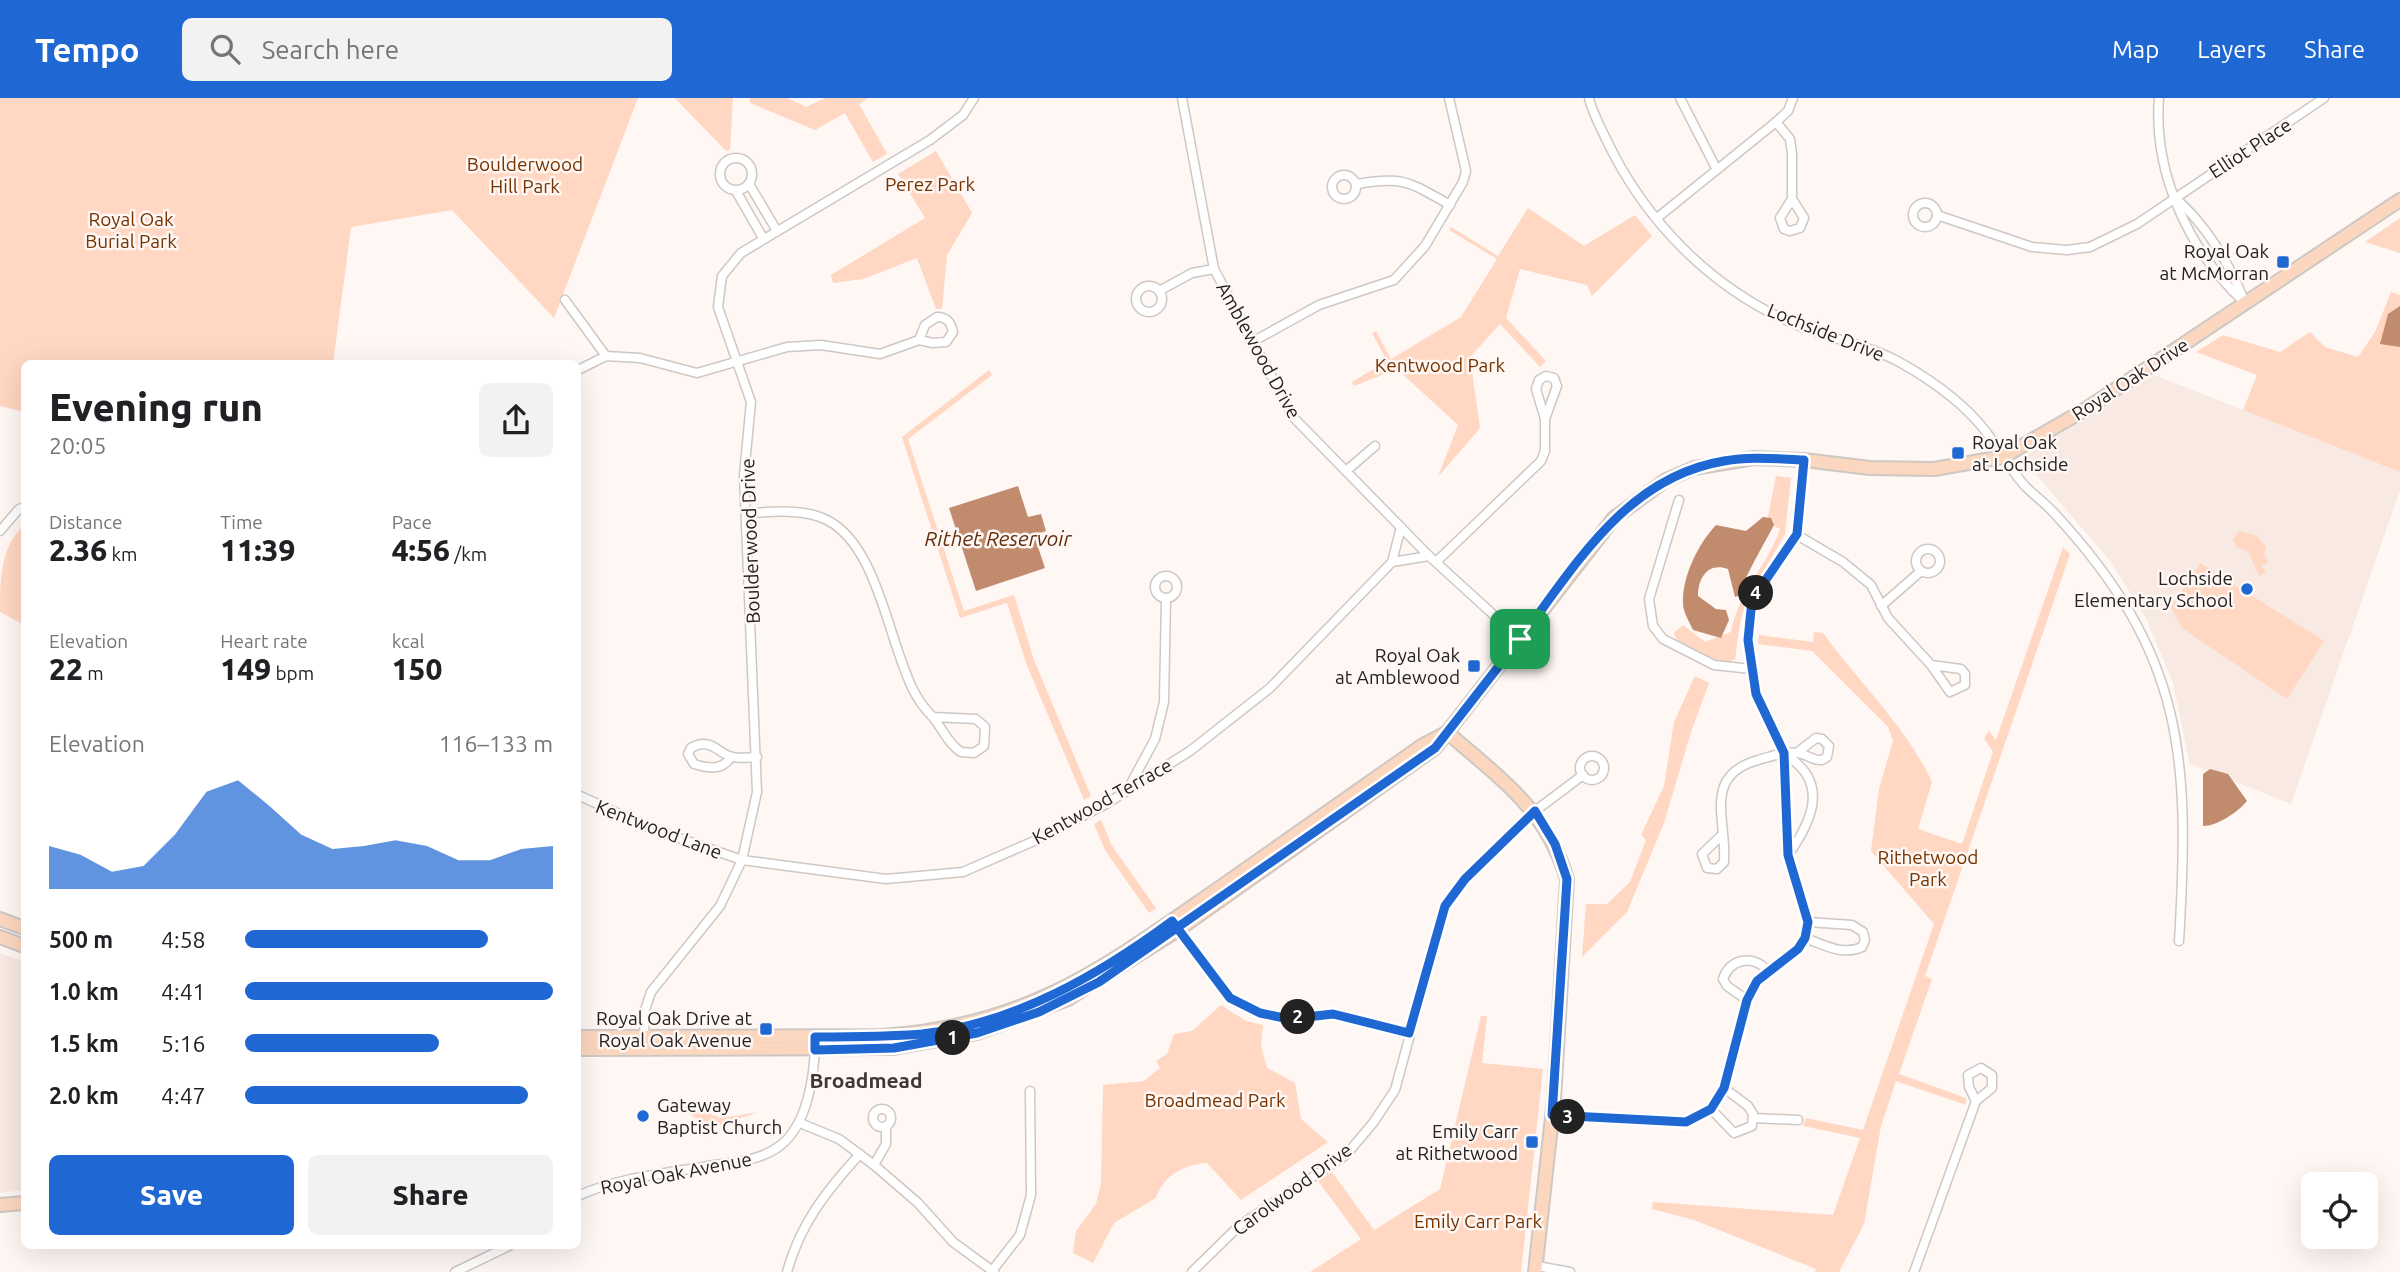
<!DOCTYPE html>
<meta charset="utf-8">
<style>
body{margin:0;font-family:Ubuntu,sans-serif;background:#f2f2f2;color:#202124;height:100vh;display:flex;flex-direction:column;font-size:26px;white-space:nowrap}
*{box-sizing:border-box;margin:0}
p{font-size:23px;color:#757577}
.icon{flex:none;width:38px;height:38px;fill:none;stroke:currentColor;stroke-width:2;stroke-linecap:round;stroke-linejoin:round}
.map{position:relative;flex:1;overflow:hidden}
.side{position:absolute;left:21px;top:262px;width:560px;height:889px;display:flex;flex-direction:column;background:#fff;border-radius:10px;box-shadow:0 7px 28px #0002}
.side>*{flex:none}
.controls{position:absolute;left:2301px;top:1074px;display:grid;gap:14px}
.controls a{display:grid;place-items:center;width:77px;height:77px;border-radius:10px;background:#fff;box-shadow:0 7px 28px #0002;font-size:35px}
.pin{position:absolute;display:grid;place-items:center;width:60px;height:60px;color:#fff;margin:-30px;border-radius:14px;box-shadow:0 4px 10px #0006}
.km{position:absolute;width:35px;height:35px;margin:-18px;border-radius:50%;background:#222;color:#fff;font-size:19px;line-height:35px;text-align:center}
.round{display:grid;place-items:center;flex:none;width:74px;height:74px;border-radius:10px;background:#f2f2f2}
.headline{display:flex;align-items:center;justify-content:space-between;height:119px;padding:0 28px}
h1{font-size:38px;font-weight:800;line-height:52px}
.stats{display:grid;grid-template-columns:repeat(3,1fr);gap:10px;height:119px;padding:7px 28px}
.stats div{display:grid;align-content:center}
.stats b{font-size:30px;font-weight:800}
.stats small{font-size:19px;font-weight:400}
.stats p{font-size:19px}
.chart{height:196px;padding:14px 28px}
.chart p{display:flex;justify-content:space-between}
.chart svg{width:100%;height:126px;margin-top:7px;fill:#1f68d3;opacity:.7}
.button{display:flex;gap:14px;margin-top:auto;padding:14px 28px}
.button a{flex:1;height:80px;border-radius:10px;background:#1f68d3;color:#fff;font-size:28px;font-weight:800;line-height:80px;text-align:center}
.button a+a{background:#f2f2f2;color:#202124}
ul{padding:0 28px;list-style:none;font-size:23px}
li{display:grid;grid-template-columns:112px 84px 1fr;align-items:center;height:52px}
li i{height:18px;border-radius:9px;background:#1f68d3}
header{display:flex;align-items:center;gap:42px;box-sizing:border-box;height:98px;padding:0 35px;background:#1f68d3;color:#fff}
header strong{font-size:33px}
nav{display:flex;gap:38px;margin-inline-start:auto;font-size:24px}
.search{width:490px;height:63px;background:#f2f2f2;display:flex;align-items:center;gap:18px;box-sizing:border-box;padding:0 24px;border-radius:10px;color:#757577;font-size:26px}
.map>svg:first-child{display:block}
</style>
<header>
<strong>Tempo</strong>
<div class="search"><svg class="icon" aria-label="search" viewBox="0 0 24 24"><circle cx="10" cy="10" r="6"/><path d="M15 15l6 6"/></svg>Search here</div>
<nav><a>Map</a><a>Layers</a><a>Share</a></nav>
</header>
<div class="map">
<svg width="2400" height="1174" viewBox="0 0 2400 1174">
<rect width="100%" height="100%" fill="#fef7f4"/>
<g fill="#f8e9e2">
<polygon points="2154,277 2400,374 2400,392 2291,706 2190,666 2173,585 2146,520 2111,464 2022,360"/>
<polygon points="0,855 24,864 24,1092 0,1095"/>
</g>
<g fill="#ffd7c2">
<polygon points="0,0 638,0 554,220 452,112 351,129 333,266 24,266 24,314 0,308"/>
<polygon points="675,0 733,0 730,52 726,53"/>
<polygon points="750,0 787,0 806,9 825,0 868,0 859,6 887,56 873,64 845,15 815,32 750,5"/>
<polygon points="936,53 972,115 947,157 942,211 936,211 917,160 863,181 833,185 831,177 925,120 898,76"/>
<polygon points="1528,110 1584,148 1635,117 1652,138 1592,198 1587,187 1520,171 1506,220 1546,263 1540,269 1500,226 1470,259 1480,330 1438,379 1458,327 1397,271 1354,288 1352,284 1387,263 1372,235 1376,233 1391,261 1461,219 1497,161 1449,132 1451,129 1498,158"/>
<polygon points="2400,120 2400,155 2365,144"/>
<polygon points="2391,194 2400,197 2400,374 2243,312 2257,277 2196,254 2223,237 2280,254 2310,234 2325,249 2358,259 2375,234"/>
<polygon points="989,272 992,277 908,341 964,513 1014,497 1034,562 1091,698 1084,702 1026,565 1007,505 960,520 902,339"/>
<path d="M 1776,378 L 1791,380 L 1785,436 L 1746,504 L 1740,524 L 1735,561 L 1727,565 L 1720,564 L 1677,543 L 1674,535 L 1683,527 L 1705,544 L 1731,534 C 1739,492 1767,469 1780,431 L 1767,424 Z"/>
<path d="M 24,427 L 24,527 L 0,514 C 0,481 0,450 24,427 Z"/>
<polygon points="2239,433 2257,438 2266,449 2264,457 2268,464 2261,468 2266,474 2259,478 2249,455 2237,449 2233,442"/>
<path d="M 2063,449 L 2070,456 L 1925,878 L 1932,881 L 1899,976 L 1966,1000 L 1966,1007 L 1896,983 L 1881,1028 L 1864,1126 L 1839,1174 L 1815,1174 L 1816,1171 L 1694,1122 L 1652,1111 L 1653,1104 L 1833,1117 L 1860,1040 L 1803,1028 L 1806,1020 L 1863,1032 L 1934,826 L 1871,753 L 1879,691 L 1893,643 L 1888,629 L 1812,553 L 1758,546 L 1759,537 L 1813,544 L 1814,534 L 1823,535 C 1859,585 1906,628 1932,684 L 1918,731 L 1962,746 L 1993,654 L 1984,640 L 1989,633 L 1996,642 Z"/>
<polygon points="2200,465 2324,543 2287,601 2182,530 2171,509"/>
<polygon points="1695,578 1709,585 1692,631 1664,725 1627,814 1582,859 1586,806 1607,806 1630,784 1646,742 1641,737 1664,688 1674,624"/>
<polygon points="1101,722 1112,748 1156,810 1149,815 1105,752 1094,726"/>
<path d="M 1221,907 L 1246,923 L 1263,927 L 1261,948 L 1267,970 L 1295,985 L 1301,1021 L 1328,1044 L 1241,1102 L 1207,1065 C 1184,1066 1163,1078 1156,1100 L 1114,1125 L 1093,1165 L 1073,1155 L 1076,1133 L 1096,1106 L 1101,1086 L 1103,987 L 1144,983 L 1160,970 L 1156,963 L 1167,956 L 1174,936 L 1192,933 Z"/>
<polygon points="1481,918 1487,918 1482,965 1543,971 1521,1174 1310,1174 1361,1141 1318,1083 1332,1074 1374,1132 1440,1091"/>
<path d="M 687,1005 L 720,1020 L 759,1014 L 738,1021 L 738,1025 C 721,1030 692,1024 684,1009 Z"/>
</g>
<g fill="#c18b6e">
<polygon points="2400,208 2400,249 2380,246 2388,216"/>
<polygon points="1018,388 1028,419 1041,416 1046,433 1034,437 1045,470 976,493 949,410"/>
<path d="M 1763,419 L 1771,420 L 1774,427 C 1761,451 1748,473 1738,498 L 1735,499 L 1728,471 C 1708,464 1698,480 1698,498 L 1716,511 L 1726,512 L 1729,522 L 1721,540 L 1693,532 C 1689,523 1683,514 1683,505 C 1682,479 1698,446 1716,427 L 1746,433 Z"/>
<path d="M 2210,671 L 2228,676 L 2247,703 C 2238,714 2217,728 2203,728 L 2203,676 Z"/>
</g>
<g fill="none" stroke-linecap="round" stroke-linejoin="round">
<g stroke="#cec8c4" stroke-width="11">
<g id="street">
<polyline points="1182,0 1214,171 1294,320 1429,458 1520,541"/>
<path d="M 1589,0 C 1592,14 1600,28 1606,41 C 1645,123 1712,192 1797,227 C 1831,241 1869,247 1901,265 C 1933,283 1965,306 1987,335 C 2000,353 2011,373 2026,389 C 2035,398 2046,406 2055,416 C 2185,557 2190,659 2179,843"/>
<polyline points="1680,0 1716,70"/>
<path d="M 2159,0 C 2153,75 2189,153 2244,204"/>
<polyline points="1776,24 1790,41 1792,56 1792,101 1780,120 1784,131 1790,133 1800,130 1804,120 1792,101"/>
<circle cx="736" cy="76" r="16"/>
<circle cx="1344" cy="89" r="12"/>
<polyline points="749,86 777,133"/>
<path d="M 1357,86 C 1405,78 1409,84 1450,107"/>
<polyline points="736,93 763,140"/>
<path d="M 2175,100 C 2204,124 2229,165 2243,200"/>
<circle cx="1925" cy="117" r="12"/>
<polyline points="1937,117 2032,149 2067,152 2090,149 2137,126 2324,0"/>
<polyline points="1657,120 1776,24 1788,13 1793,0"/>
<circle cx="1149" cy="201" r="13"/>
<polyline points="1159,193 1192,175 1214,171"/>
<polyline points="565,202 606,258"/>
<polyline points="1252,244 1319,207 1394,182 1425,148 1463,84 1466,73 1449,0"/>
<path d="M 578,272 L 606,258 L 640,260 L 697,275 L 787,249 L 821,247 L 880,256 L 919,242 L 933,245 L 946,244 L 953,234 C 951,224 947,219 937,219 L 925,227 L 919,242"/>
<polygon points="1546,278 1554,280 1557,288 1545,321 1536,291 1539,282"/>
<polyline points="1346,373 1375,348"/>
<polyline points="1679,402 1649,501 1653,528 1663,541 1714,567 1751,571"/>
<path d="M 747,415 C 773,414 803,410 827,422 C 869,443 884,514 899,556 C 907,579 914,600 931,617 C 942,629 947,645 961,654 L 974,655 L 984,648 L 985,629 L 976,621 L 933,619"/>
<polyline points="0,433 19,411 24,409"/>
<polyline points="1797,437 1843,464 1871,487 1888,520 1931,567 1950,594 1965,587 1965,576 1961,571 1931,567"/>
<circle cx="1928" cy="463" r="12"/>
<polyline points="1392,464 1429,458"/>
<polyline points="1436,464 1541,363 1545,353 1545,321"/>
<circle cx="1166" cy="489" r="11"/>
<polyline points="1881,508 1921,473"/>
<path d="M 1784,656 C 1830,683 1813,722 1788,757"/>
<circle cx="1592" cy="670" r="12"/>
<path d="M 730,660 C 722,673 707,670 694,666 L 688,656 L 691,650 C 711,638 719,657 733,659 C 740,661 750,659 757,659"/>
<polyline points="1129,689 1155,641 1164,604 1166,500"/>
<polyline points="578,697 650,730 742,762 886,781 963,774 1034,743 1106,706 1190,653 1270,590 1392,464 1401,429"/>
<path d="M 1721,738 L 1702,756 L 1707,770 L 1717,771 L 1724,764 C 1727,721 1702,678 1758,662 C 1770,659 1784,653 1796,655 C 1806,655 1812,663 1822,662 L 1827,659 L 1829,648 L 1822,641 L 1816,640 L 1798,654"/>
<polyline points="1177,830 1230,899 1260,915 1289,921 1333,916 1409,935"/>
<path d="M 1805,840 C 1824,847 1843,858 1862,849 L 1865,842 L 1863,834 L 1852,827 L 1808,824"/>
<path d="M 1747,902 L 1727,888 L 1723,881 C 1730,861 1752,856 1767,872"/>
<polyline points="644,941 645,912 651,894 720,808 742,762 757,694 744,377 751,304 718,209 722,178 741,155 930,42 963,17 974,0"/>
<circle cx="882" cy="1020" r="9"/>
<polyline points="1711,1011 1734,1035 1752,1028 1753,1016 1748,1008 1724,990"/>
<polyline points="1552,1017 1686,1024 1711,1011 1724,990 1747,902 1757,883 1798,851 1805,840 1808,824 1788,757 1784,655 1757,596 1748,542 1752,502 1797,437 1804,362"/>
<polyline points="1753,1020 1798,1022"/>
<polyline points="800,1025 839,1041 874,1067 918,1105 953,1144 994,1174"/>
<polyline points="874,1067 886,1046 886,1029"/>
<path d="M 578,1098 C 618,1079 670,1075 714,1067 C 737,1064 762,1062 781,1047 C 807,1026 814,980 815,948"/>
<polyline points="1537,1168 1570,1174"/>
<polyline points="992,1173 1020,1137 1031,1097 1030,993"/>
<polyline points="455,1174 509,1148"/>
<path d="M 787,1174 C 800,1126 827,1092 860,1056"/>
<polyline points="1192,1174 1240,1127 1346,1057 1373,1025 1395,992 1445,808 1465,781 1535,713 1583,677"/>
<polyline points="1914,1174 1976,1003 1992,990 1992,977 1981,970 1968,977 1969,989 1976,1003"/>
</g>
</g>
<g stroke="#cec8c4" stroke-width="16">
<g id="secondary">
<path d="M 1447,634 C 1500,681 1546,710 1567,781 L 1554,1001 L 1535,1174"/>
<polyline points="0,821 24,830"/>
<polyline points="0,839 24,848"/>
<path d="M 578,939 L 882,938 C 1030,928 1105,869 1222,788 C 1289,741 1356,694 1423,647 L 1444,636"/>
<polyline points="578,951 894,950 977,935 1068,901 1178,832 1435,650 1614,420 1666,382 1694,370 1754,360 1804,362 1870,370 1934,371 2003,359 2086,311 2400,102"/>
<polyline points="0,1107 24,1105"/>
</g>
</g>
<use href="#street" stroke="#fff" stroke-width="8"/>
<use href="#secondary" stroke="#fcd7bf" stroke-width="12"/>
</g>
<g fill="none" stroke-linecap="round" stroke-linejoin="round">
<g stroke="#fff" stroke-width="14">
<path id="route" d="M 1520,541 L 1435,650 L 1099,884 L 1039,914 L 977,935 L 894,950 L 815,952 L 815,939 C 851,939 886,939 922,936 C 1014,926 1099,877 1172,823 L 1230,900 L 1260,915 L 1289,921 L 1333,916 L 1409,935 L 1445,808 L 1465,781 L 1535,713 L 1555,746 L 1567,781 L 1552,1017 L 1686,1024 L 1711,1011 L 1724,990 L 1747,902 L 1757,883 L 1798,851 L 1805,840 L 1808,824 L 1788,757 L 1784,655 L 1756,596 L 1748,542 L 1752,502 L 1797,436 L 1804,362 C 1777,361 1751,358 1724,363 C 1626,379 1575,468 1520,541"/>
</g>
<use href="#route" stroke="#1f68d3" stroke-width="9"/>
</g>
<g fill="#1f68d3" stroke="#fef7f4" stroke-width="2.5">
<rect x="2276" y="157" width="14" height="14" rx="3.5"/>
<rect x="1951" y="348" width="14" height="14" rx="3.5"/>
<circle cx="2247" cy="491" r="7"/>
<rect x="1467" y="561" width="14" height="14" rx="3.5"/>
<rect x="759" y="924" width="14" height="14" rx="3.5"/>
<circle cx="643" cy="1018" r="7"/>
<rect x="1525" y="1037" width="14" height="14" rx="3.5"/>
</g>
<g text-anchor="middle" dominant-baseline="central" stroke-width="5" stroke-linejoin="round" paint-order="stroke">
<g font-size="19" fill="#242221" stroke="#fef7f4">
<text transform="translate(2250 50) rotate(-33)">Elliot Place</text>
<text transform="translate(1826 234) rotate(22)">Lochside Drive</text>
<text transform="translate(1259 252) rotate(61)">Amblewood Drive</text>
<text transform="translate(2130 281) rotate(-33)">Royal Oak Drive</text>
<text transform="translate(750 443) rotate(-92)">Boulderwood Drive</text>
<text transform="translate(1102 703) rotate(-29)">Kentwood Terrace</text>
<text transform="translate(659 731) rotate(21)">Kentwood Lane</text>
<text transform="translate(676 1075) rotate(-11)">Royal Oak Avenue</text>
<text transform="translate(1292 1091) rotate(-36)">Carolwood Drive</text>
</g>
<g font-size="19" fill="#763301" stroke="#fef7f4">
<text x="525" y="66">Boulderwood<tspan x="525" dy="22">Hill Park</tspan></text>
<text x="930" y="86">Perez Park</text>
<text x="131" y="121">Royal Oak<tspan x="131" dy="22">Burial Park</tspan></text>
<text x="1440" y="267">Kentwood Park</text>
<text x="1928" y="759">Rithetwood<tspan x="1928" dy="22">Park</tspan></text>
<text x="1215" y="1002">Broadmead Park</text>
<text x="1478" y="1123">Emily Carr Park</text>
</g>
<g font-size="19" fill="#242221" stroke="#fef7f4" text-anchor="end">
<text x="2269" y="153">Royal Oak<tspan x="2269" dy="22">at McMorran</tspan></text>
<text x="1972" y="344" text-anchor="start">Royal Oak<tspan x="1972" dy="22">at Lochside</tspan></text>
<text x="2233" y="480">Lochside<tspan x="2233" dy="22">Elementary School</tspan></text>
<text x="1460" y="557">Royal Oak<tspan x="1460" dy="22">at Amblewood</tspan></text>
<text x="752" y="920">Royal Oak Drive at<tspan x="752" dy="22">Royal Oak Avenue</tspan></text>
<text x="657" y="1007" text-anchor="start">Gateway<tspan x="657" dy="22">Baptist Church</tspan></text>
<text x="1518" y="1033">Emily Carr<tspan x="1518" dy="22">at Rithetwood</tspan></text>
</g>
<g font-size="21" font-style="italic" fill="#622e0d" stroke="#fef7f4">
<text x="998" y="440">Rithet Reservoir</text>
</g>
<g font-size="21" font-weight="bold" fill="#3d3836" stroke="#fef7f4">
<text x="866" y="982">Broadmead</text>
</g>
</g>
</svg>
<div class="controls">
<a><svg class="icon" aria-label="locate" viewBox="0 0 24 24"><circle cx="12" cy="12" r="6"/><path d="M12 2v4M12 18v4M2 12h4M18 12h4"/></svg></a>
</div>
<div class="pin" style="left:1520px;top:541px;background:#1e9e55"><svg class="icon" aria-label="arrive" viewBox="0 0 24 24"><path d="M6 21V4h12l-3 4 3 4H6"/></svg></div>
<b class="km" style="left:953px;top:940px">1</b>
<b class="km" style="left:1298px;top:919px">2</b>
<b class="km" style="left:1568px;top:1019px">3</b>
<b class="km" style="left:1756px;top:495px">4</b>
<section class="side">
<div class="headline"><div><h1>Evening run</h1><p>20:05</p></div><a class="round"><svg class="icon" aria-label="share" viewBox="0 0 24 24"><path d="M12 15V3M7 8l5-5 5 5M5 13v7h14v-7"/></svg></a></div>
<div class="stats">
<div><p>Distance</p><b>2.36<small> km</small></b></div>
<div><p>Time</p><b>11:39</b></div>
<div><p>Pace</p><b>4:56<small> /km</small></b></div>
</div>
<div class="stats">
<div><p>Elevation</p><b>22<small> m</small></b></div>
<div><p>Heart rate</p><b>149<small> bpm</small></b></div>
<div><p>kcal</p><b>150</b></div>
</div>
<div class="chart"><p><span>Elevation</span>116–133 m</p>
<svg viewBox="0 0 160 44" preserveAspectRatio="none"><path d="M0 44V29L10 32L20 38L30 36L40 25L50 10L60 6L70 15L80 25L90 30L100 29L110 27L120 29L130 34L140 34L150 30L160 29V44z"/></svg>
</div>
<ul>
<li><b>500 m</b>4:58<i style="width:79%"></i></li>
<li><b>1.0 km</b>4:41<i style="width:100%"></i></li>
<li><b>1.5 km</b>5:16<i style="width:63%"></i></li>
<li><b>2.0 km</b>4:47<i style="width:92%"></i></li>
</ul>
<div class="button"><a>Save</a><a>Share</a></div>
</section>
</div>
